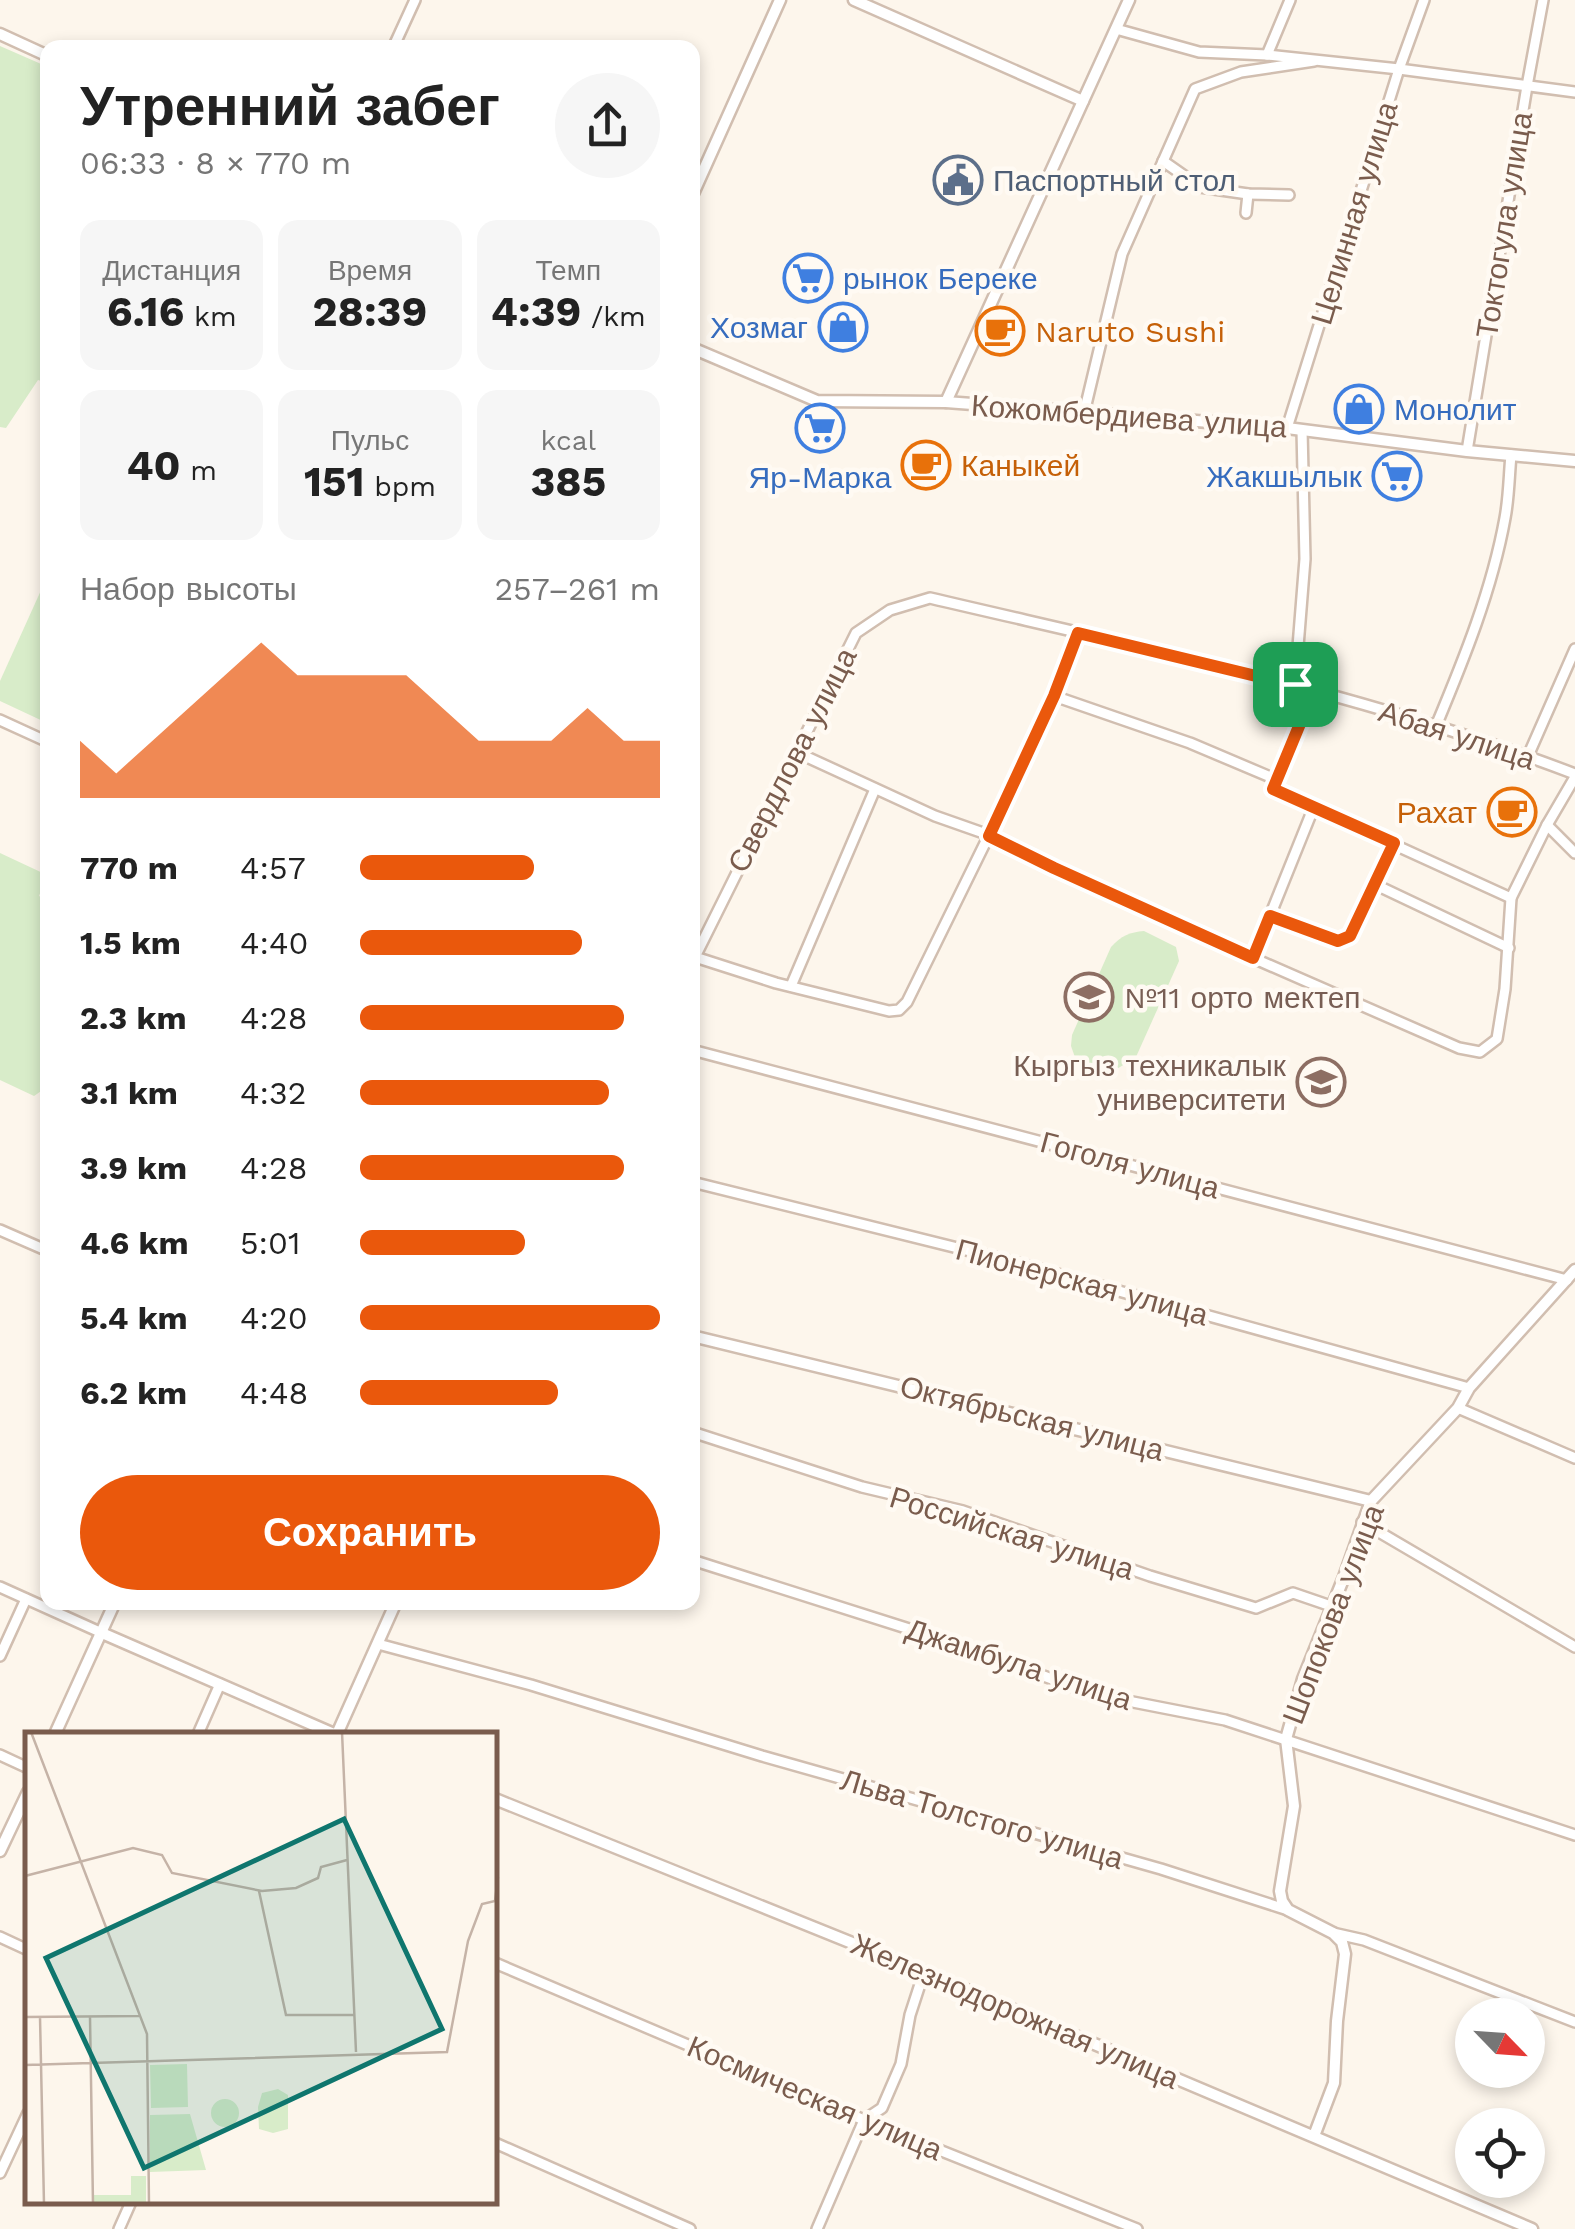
<!DOCTYPE html>
<html lang="ru">
<meta charset="utf-8">
<style>
body{margin:0;font-family:"Work Sans",sans-serif;background:#f6f6f6;color:#222;height:100vh;display:flex;flex-direction:column;font-size:38px;white-space:nowrap}
*{box-sizing:border-box;margin:0}
p{font-size:32px;color:#767676}
.icon{flex:none;width:55px;height:55px;fill:none;stroke:currentColor;stroke-width:2;stroke-linecap:round;stroke-linejoin:round}
.map{position:relative;flex:1;overflow:hidden}
.drawer{position:absolute;left:40px;top:40px;width:660px;height:1570px;display:flex;flex-direction:column;background:#fff;border-radius:20px;box-shadow:0 5px 15px #0003}
.drawer>*{flex:none}
.needle{width:65px;rotate:115deg}
.tools{position:absolute;left:1455px;top:1998px;display:grid;gap:20px}
.tools a{display:grid;place-items:center;width:90px;height:90px;border-radius:50%;background:#fff;box-shadow:0 5px 15px #0003;font-size:50px}
.pin{position:absolute;display:grid;place-items:center;width:85px;height:85px;color:#fff;margin:-42px;border-radius:20px;box-shadow:0 5px 15px #0006}
.round{display:grid;place-items:center;flex:none;width:105px;height:105px;border-radius:52px;background:#f6f6f6}
.overview{display:flex;align-items:center;justify-content:space-between;height:170px;padding:0 40px}
h1{font-size:55px;font-weight:700;line-height:75px}
.metrics{display:grid;grid-template-columns:repeat(3,1fr);gap:15px;height:170px;padding:10px 40px}
.metrics div{display:grid;align-content:center;border-radius:20px;background:#f6f6f6;text-align:center}
.metrics b{font-size:42px;font-weight:700}
.metrics small{font-size:28px;font-weight:400}
.metrics p{font-size:28px}
.chart{height:280px;padding:20px 40px}
.chart p{display:flex;justify-content:space-between}
.chart svg{width:100%;height:180px;margin-top:10px;fill:#ea580c;opacity:.7}
.button{display:flex;gap:20px;margin-top:auto;padding:20px 40px}
.button a{flex:1;height:115px;border-radius:60px;background:#ea580c;color:#fff;font-size:40px;font-weight:700;line-height:115px;text-align:center}
ul{padding:0 40px;list-style:none;font-size:32px}
li{display:grid;grid-template-columns:160px 120px 1fr;align-items:center;height:75px}
li i{height:25px;border-radius:12px;background:#ea580c}
.map>svg:first-child{display:block}
</style>
<div class="map">
<svg width="1575" height="2229" viewBox="0 0 1575 2229">
<rect width="100%" height="100%" fill="#fdf6ec"/>
<g fill="#d8ecc9">
<polygon points="0,46 48,67 47,383 38,380 6,428 0,427"/>
<polygon points="47,577 47,723 0,701 0,681"/>
<polygon points="0,853 47,875 39,896 48,900 47,1087 34,1096 0,1080"/>
<path d="M 1144,931 L 1176,947 L 1179,961 L 1136,1057 L 1112,1072 L 1102,1073 L 1077,1063 L 1071,1046 L 1072,1035 L 1111,947 C 1121,936 1130,932 1144,931 Z"/>
</g>
<g fill="none" stroke-linecap="round" stroke-linejoin="round">
<g stroke="#d1beb0" stroke-width="14">
<g id="minor">
<polyline points="1116,29 1199,52 1267,55 1399,69 1575,92"/>
<polyline points="393,48 415,0"/>
<polyline points="1267,55 1290,0"/>
<polyline points="1163,161 1200,187 1248,194 1289,195"/>
<polyline points="1246,213 1248,194"/>
<polyline points="1084,413 1122,254 1195,89 1241,72 1314,61"/>
<polyline points="1287,428 1399,69 1424,0"/>
<polyline points="1467,451 1527,86 1543,0"/>
<polyline points="1078,633 1054,696 989,835 1054,868 1253,958 1459,1048 1480,1052 1497,1039 1505,989 1511,898 1547,825 1575,777"/>
<polyline points="1295,684 1305,559 1302,430"/>
<polyline points="1314,689 1275,779 1274,790 1511,898"/>
<polyline points="1054,696 1190,743 1275,779"/>
<polyline points="0,720 48,742"/>
<path d="M 1436,726 C 1464,659 1492,590 1505,518 C 1509,497 1509,476 1511,455"/>
<polyline points="1528,756 1575,649"/>
<polyline points="1547,825 1575,853"/>
<polyline points="1374,884 1509,948"/>
<polyline points="1270,916 1328,938 1345,940 1350,936 1394,843"/>
<polyline points="695,957 776,983 889,1011 899,1010 907,1002 989,835 935,816 796,752"/>
<polyline points="1253,958 1313,809"/>
<path d="M 692,963 L 856,633 L 890,610 L 930,598 C 1147,649 1366,694 1575,774"/>
<polyline points="791,986 875,789"/>
<polyline points="692,1050 1567,1280"/>
<polyline points="692,1182 1014,1262 1469,1388"/>
<polyline points="0,1230 48,1251"/>
<polyline points="1458,1408 1575,1458"/>
<polyline points="692,1432 862,1487 963,1511 1150,1576 1256,1608 1293,1593 1331,1606"/>
<polyline points="1362,1522 1575,1647"/>
<polyline points="692,1560 966,1647 1092,1694 1225,1720 1575,1835"/>
<polyline points="0,1587 102,1633"/>
<polyline points="378,1644 531,1685 762,1756 1161,1869 1288,1910"/>
<polyline points="0,1656 26,1599"/>
<polyline points="198,1734 220,1684"/>
<polyline points="0,1755 28,1768"/>
<polyline points="1333,1933 1364,1940 1575,2022"/>
<polyline points="0,1937 28,1950"/>
<polyline points="495,1963 864,2120 1137,2229"/>
<polyline points="495,2143 690,2229"/>
<polyline points="0,2173 28,2113"/>
<polyline points="119,2229 131,2202"/>
<polyline points="817,2229 864,2120 882,2108 901,2064 910,2015 924,1972"/>
</g>
</g>
<g stroke="#d1beb0" stroke-width="15">
<g id="tertiary">
<polyline points="854,0 1083,101"/>
<polyline points="0,34 48,56"/>
<polyline points="692,196 780,0"/>
<polyline points="692,348 817,401 946,402 1287,428 1467,451 1575,461"/>
<polyline points="946,402 1129,0"/>
<polyline points="692,1336 1371,1501"/>
<polyline points="102,1633 334,1734"/>
<polyline points="55,1734 115,1602"/>
<polyline points="337,1734 396,1602"/>
<polyline points="495,1799 924,1972 1532,2229"/>
<polyline points="0,1851 28,1792"/>
<polyline points="1314,2136 1334,2083 1337,2021 1345,1954 1342,1942 1333,1933 1288,1910 1282,1901 1280,1891 1294,1806 1286,1739 1303,1679 1344,1577 1371,1501 1458,1408 1469,1388 1575,1270"/>
</g>
</g>
<use href="#minor" stroke="#fff" stroke-width="9"/>
<use href="#tertiary" stroke="#fff" stroke-width="10"/>
</g>
<g fill="none" stroke-linecap="round" stroke-linejoin="round">
<g stroke="#fff" stroke-width="20">
<polygon id="route" points="1078,633 1314,690 1273,789 1394,843 1350,936 1338,941 1270,916 1253,958 1054,868 989,836 1054,696"/>
</g>
<use href="#route" stroke="#ea580c" stroke-width="12"/>
</g>
<defs>
<g id="civic-ring" transform="scale(2.5)"><circle r="9.5" fill="#fffaf3" stroke="#5c6f8a" stroke-width="1.5"/><path d="M-.6-6.5H3V-4.5H.6V-3L4-1V1h2V6H-6V1h2V-1L-.6-3ZM-1.2 2.5V6h2.4V2.5Z" fill="#5c6f8a"/></g>
<g id="supermarket-ring" transform="scale(2.5)"><circle r="9.5" fill="#fffaf3" stroke="#3f7fe0" stroke-width="1.5"/><path d="M-6-5.5h2.5l.6 2H6L4.5 2H-2.5L-4.4-4H-6ZM-1.5 3.2a1.3 1.3 0 1 0 .1 0ZM3 3.2a1.3 1.3 0 1 0 .1 0Z" fill="#3f7fe0"/></g>
<g id="shop-ring" transform="scale(2.5)"><circle r="9.5" fill="#fffaf3" stroke="#3f7fe0" stroke-width="1.5"/><path d="M-5-2.5h2.3a2.7 3.5 0 0 1 5.4 0H5L5.5 6h-11ZM-1.5-2.5h3a1.5 2.3 0 0 0-3 0Z" fill="#3f7fe0"/></g>
<g id="cafe-ring" transform="scale(2.5)"><circle r="9.5" fill="#fffaf3" stroke="#e8710a" stroke-width="1.5"/><path d="M-5.5-4.5H6V0H3Q3 3.5 0 3.5H-2.5Q-5.5 3.5-5.5 0ZM3-3.2v2h1.7v-2ZM-6 4.5H4V6H-6Z" fill="#e8710a"/></g>
<g id="school-ring" transform="scale(2.5)"><circle r="9.5" fill="#fffaf3" stroke="#8d6e63" stroke-width="1.5"/><path d="M0-5L7-2L0 1L-7-2ZM-4 1L0 2.5L4 1V4Q0 6-4 4Z" fill="#8d6e63"/></g>
<g id="university-ring" transform="scale(2.5)"><circle r="9.5" fill="#fffaf3" stroke="#8d6e63" stroke-width="1.5"/><path d="M0-5L7-2L0 1L-7-2ZM-4 1L0 2.5L4 1V4Q0 6-4 4Z" fill="#8d6e63"/></g>
</defs>
<g fill-rule="evenodd">
<use href="#civic-ring" x="958" y="180"/>
<use href="#supermarket-ring" x="808" y="278"/>
<use href="#shop-ring" x="843" y="327"/>
<use href="#cafe-ring" x="1000" y="331"/>
<use href="#shop-ring" x="1359" y="409"/>
<use href="#supermarket-ring" x="820" y="428"/>
<use href="#cafe-ring" x="926" y="465"/>
<use href="#supermarket-ring" x="1397" y="476"/>
<use href="#cafe-ring" x="1512" y="812"/>
<use href="#school-ring" x="1089" y="997"/>
<use href="#university-ring" x="1321" y="1082"/>
</g>
<g text-anchor="middle" dominant-baseline="central" stroke-width="9" stroke-linejoin="round" paint-order="stroke">
<g font-size="30" fill="#4e5e75" stroke="#fffaf3" text-anchor="start">
<text x="993" y="180">Паспортный стол</text>
</g>
<g font-size="30" fill="#7a5c4d" stroke="#fffaf3">
<text transform="translate(1354 213) rotate(-73)">Целинная улица</text>
<text transform="translate(1504 225) rotate(-81)">Токтогула улица</text>
<text transform="translate(1129 416) rotate(4)">Кожомбердиева улица</text>
<text transform="translate(1457 735) rotate(18)">Абая улица</text>
<text transform="translate(792 760) rotate(-63)">Свердлова улица</text>
<text transform="translate(1130 1165) rotate(15)">Гоголя улица</text>
<text transform="translate(1082 1282) rotate(15)">Пионерская улица</text>
<text transform="translate(1032 1418) rotate(14)">Октябрьская улица</text>
<text transform="translate(1012 1533) rotate(17)">Российская улица</text>
<text transform="translate(1333 1614) rotate(-69)">Шопокова улица</text>
<text transform="translate(1019 1664) rotate(18)">Джамбула улица</text>
<text transform="translate(982 1819) rotate(16)">Льва Толстого улица</text>
<text transform="translate(1015 2011) rotate(23)">Железнодорожная улица</text>
<text transform="translate(815 2098) rotate(23)">Космическая улица</text>
</g>
<g font-size="30" fill="#366cbe" stroke="#fffaf3" text-anchor="start">
<text x="843" y="278">рынок Береке</text>
<text x="808" y="327" text-anchor="end">Хозмаг</text>
<text x="1394" y="409">Монолит</text>
<text x="1362" y="476" text-anchor="end">Жакшылык</text>
<text x="820" y="477" text-anchor="middle">Яр-Марка</text>
</g>
<g font-size="30" fill="#c56008" stroke="#fffaf3" text-anchor="start">
<text x="1035" y="331">Naruto Sushi</text>
<text x="961" y="465">Каныкей</text>
<text x="1477" y="812" text-anchor="end">Рахат</text>
</g>
<g font-size="30" fill="#785e54" stroke="#fffaf3" text-anchor="start">
<text x="1124" y="997">№11 орто мектеп</text>
<text x="1286" y="1065" text-anchor="end">Кыргыз техникалык<tspan x="1286" dy="34">университети</tspan></text>
</g>
</g>
<g transform="translate(25 1732)">
<rect width="472" height="472" fill="#fdf6ec"/>
<path d="M 162,332 L 163,375 L 126,376 L 125,333 ZM 253,357 L 263,363 L 263,397 L 248,401 L 234,397 L 233,375 L 237,361 ZM186 381a14 14 0 1 1 28 0a14 14 0 1 1-28 0ZM 165,382 L 181,438 L 125,440 L 125,383 ZM 106,444 L 121,444 L 121,472 L 69,472 L 69,463 L 106,463 Z" fill="#d8ecc9"/>
<path fill="none" stroke="#c5b3a7" stroke-width="2.5" d="M 6,0 L 122,302 L 124,472M 317,0 L 331,320M 0,144 L 108,116 L 137,123 L 147,141 L 237,159 L 271,156 L 293,146 L 296,135 L 322,128M 234,159 L 261,283 L 330,283M 0,285 L 114,284M 15,285 L 19,472M 65,285 L 68,472M 0,333 L 422,320 L 443,209 L 457,172 L 470,169 L 473,145"/>
<path fill="#0f766e" fill-opacity="0.15" stroke="#0f766e" stroke-width="5" d="M 319,87 L 417,297 L 119,436 L 21,226 Z"/>
<rect width="472" height="472" fill="none" stroke="#7a5c4d" stroke-width="5"/>
</g>
</svg>
<div class="tools">
<a><svg class="needle" viewBox="-14 -14 28 28"><path d="M0-13l5 13h-10z" fill="#e53935"/><path d="M0 13l5-13h-10z" fill="#767676"/></svg></a>
<a><svg class="icon" aria-label="locate" viewBox="0 0 24 24"><circle cx="12" cy="12" r="6"/><path d="M12 2v4M12 18v4M2 12h4M18 12h4"/></svg></a>
</div>
<div class="pin" style="left:1295px;top:684px;background:#1e9e55"><svg class="icon" aria-label="arrive" viewBox="0 0 24 24"><path d="M6 21V4h12l-3 4 3 4H6"/></svg></div>
<section class="drawer">
<div class="overview"><div><h1>Утренний забег</h1><p>06:33 · 8 × 770 m</p></div><a class="round"><svg class="icon" aria-label="share" viewBox="0 0 24 24"><path d="M12 15V3M7 8l5-5 5 5M5 13v7h14v-7"/></svg></a></div>
<div class="metrics">
<div><p>Дистанция</p><b>6.16<small> km</small></b></div>
<div><p>Время</p><b>28:39</b></div>
<div><p>Темп</p><b>4:39<small> /km</small></b></div>
</div>
<div class="metrics">
<div><b>40<small> m</small></b></div>
<div><p>Пульс</p><b>151<small> bpm</small></b></div>
<div><p>kcal</p><b>385</b></div>
</div>
<div class="chart"><p><span>Набор высоты</span>257–261 m</p>
<svg viewBox="0 0 160 44" preserveAspectRatio="none"><path d="M0 44V30L10 38L20 30L30 22L40 14L50 6L60 14L70 14L80 14L90 14L100 22L110 30L120 30L130 30L140 22L150 30L160 30V44z"/></svg>
</div>
<ul>
<li><b>770 m</b>4:57<i style="width:58%"></i></li>
<li><b>1.5 km</b>4:40<i style="width:74%"></i></li>
<li><b>2.3 km</b>4:28<i style="width:88%"></i></li>
<li><b>3.1 km</b>4:32<i style="width:83%"></i></li>
<li><b>3.9 km</b>4:28<i style="width:88%"></i></li>
<li><b>4.6 km</b>5:01<i style="width:55%"></i></li>
<li><b>5.4 km</b>4:20<i style="width:100%"></i></li>
<li><b>6.2 km</b>4:48<i style="width:66%"></i></li>
</ul>
<div class="button"><a>Сохранить</a></div>
</section>
</div>
